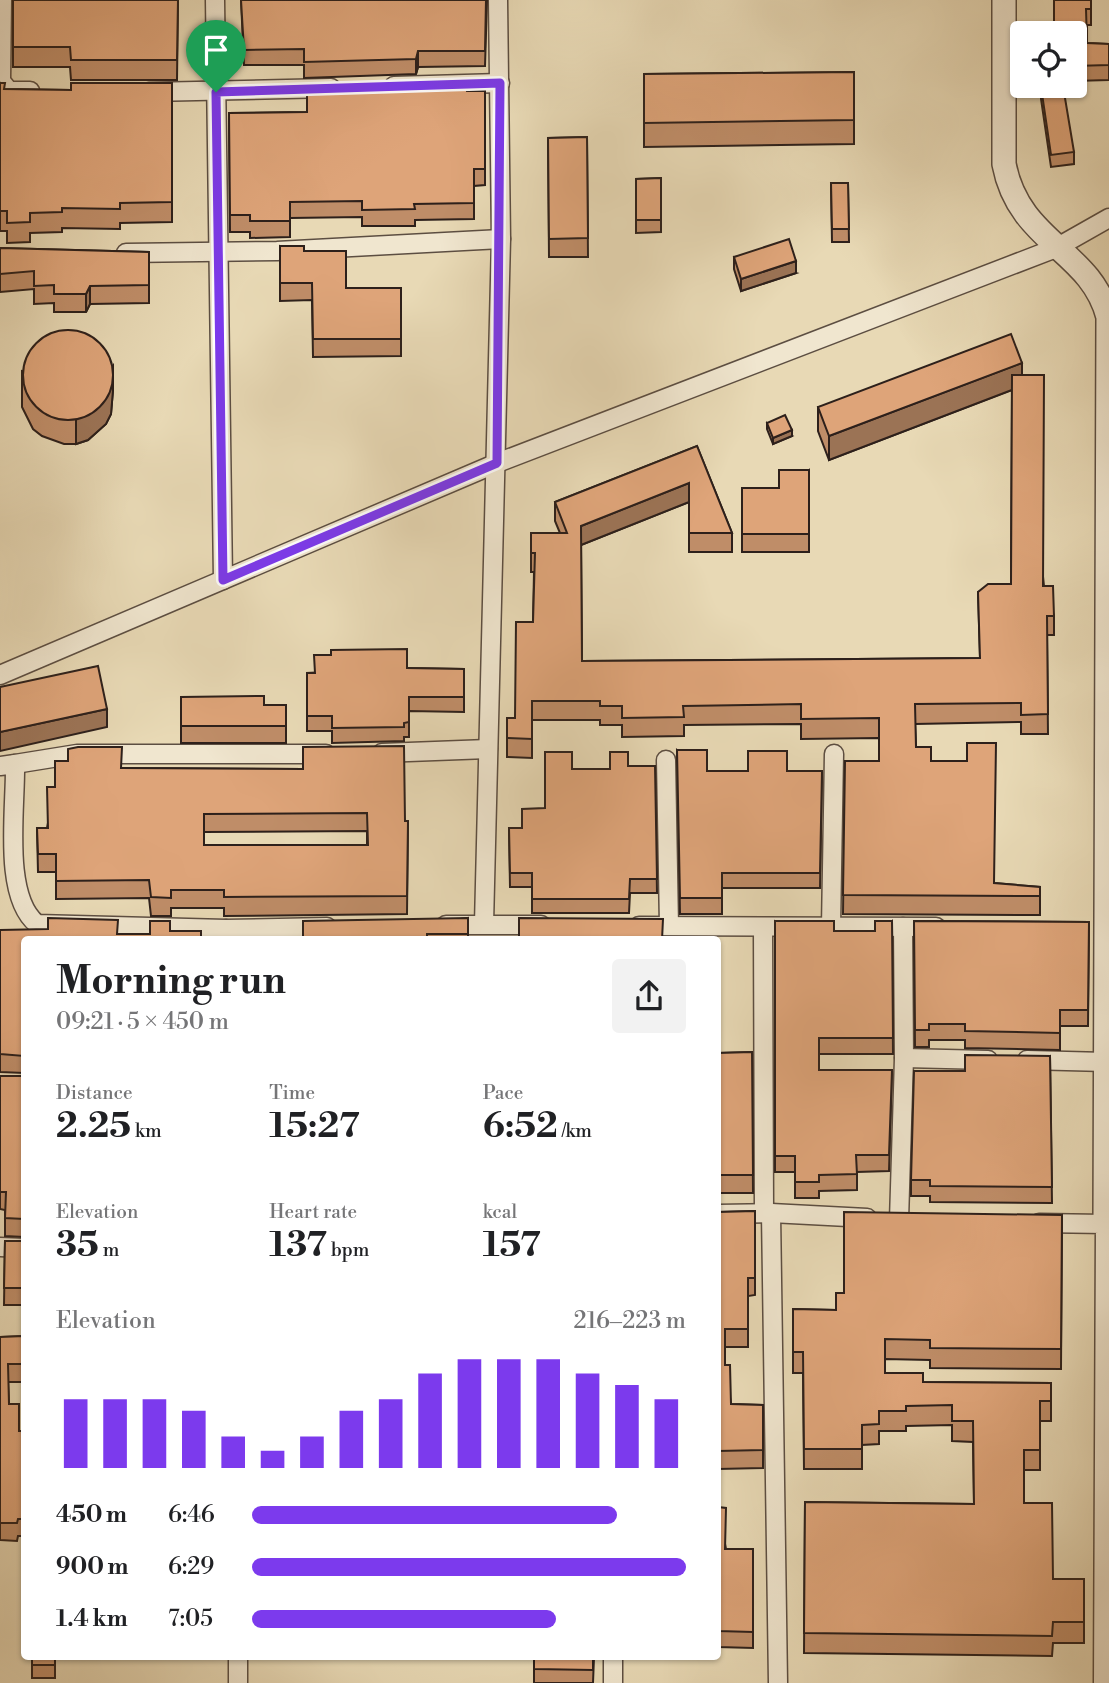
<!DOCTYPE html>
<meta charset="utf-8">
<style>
body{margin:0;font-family:"Libre Bodoni",serif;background:#f2f2f2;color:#202124;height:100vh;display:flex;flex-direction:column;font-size:26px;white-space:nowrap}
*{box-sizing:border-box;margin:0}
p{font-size:23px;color:#757577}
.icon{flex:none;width:38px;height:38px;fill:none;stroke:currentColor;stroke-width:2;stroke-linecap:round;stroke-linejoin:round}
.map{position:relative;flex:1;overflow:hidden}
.sheet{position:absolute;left:21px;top:936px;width:700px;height:724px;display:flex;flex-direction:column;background:#fff;border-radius:7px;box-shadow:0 2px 5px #0004}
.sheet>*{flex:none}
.tools{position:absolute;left:1010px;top:21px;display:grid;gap:14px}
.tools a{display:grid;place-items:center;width:77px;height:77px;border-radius:7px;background:#fff;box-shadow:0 2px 5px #0004;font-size:35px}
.pin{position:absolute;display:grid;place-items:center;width:60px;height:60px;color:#fff;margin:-72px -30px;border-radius:50% 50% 50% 0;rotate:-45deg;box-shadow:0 0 7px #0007}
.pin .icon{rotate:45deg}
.round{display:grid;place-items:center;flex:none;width:74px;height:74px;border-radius:7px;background:#f2f2f2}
.headline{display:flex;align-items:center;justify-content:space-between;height:119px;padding:0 35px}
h1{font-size:38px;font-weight:800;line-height:52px}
.metrics{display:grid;grid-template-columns:repeat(3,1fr);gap:10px;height:119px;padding:7px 35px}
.metrics div{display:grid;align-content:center}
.metrics b{font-size:35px;font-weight:800}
.metrics small{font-size:19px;font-weight:400}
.metrics p{font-size:19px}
.chart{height:196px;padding:14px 35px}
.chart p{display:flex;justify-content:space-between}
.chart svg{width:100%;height:126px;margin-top:7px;stroke:#7c3aed;stroke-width:6}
ul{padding:0 35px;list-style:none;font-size:23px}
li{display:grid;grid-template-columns:112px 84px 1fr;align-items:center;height:52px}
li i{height:18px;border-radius:9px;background:#7c3aed}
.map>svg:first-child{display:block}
</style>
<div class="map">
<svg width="1109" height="1683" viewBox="0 0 1109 1683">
<rect width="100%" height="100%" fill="#e8d9b5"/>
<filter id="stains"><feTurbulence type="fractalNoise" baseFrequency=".00286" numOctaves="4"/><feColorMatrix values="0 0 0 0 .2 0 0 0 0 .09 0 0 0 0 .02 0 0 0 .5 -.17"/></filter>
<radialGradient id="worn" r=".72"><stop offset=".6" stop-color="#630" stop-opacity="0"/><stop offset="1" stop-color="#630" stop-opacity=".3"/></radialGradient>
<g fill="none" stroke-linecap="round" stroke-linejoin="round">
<g stroke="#5c4e42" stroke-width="21">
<g id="minor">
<polyline points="2,0 1,81 9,91 30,91"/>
<polyline points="215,0 223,580"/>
<polyline points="394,86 500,83"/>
<polyline points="149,92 331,88"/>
<polyline points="126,253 277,251 501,239"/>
<polyline points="0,675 497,463 1056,248 1109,218"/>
<polyline points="382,753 488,749"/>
<polyline points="666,760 669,926"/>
<polyline points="15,764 77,754 326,754"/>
<path d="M 0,766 L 15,764 C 16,807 2,896 37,924 L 226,929"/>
<polyline points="484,924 501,239 498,0"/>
<polyline points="446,925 541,925"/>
<polyline points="639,926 936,927"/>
<polyline points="763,927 764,1213"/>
<polyline points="831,927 834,754"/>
<polyline points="226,940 226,929 327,927"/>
<polyline points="904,1058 988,1060"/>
<polyline points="1027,1060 1106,1062"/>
<polyline points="771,1213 778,1683"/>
<polyline points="718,1214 771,1213 867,1218"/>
<polyline points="899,1220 904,1058 903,927"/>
<polyline points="1039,1223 1105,1224 1103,1683"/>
<polyline points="0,1247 24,1248"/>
<polyline points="238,1683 238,1657"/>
<polyline points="613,1683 613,1657"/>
</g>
</g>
<g stroke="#5c4e42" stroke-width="26">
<path id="tertiary" d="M 1004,0 L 1004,164 C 1019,243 1091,250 1108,317 L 1105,1224 L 1109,1224"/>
</g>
<use href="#minor" stroke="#f0e6cf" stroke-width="18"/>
<use href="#tertiary" stroke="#f0e6cf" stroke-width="23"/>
</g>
<g fill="#bf8d68" stroke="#2d201b" stroke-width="2" fill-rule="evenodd">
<polygon points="13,0 178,0 177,80 71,80 70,67 13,67"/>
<polygon points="241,0 487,0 485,66 418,67 416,74 304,78 304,65 244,65"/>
<polygon points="1091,0 1091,25 1087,25 1087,43 1109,44 1109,80 1074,81 1074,33"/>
<polygon points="854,72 854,144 644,147 644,74"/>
<polygon points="0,83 4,89 71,90 172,83 172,222 120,223 120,229 62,228 62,232 30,233 30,242 7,243 7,231 0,231"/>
<polygon points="1041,87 1074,152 1074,164 1051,167 1041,99"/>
<polygon points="416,88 467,91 485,91 485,185 474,186 474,219 415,220 415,226 362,226 362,217 290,218 290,237 250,238 250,232 230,232 229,113 307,112"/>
<polygon points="587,137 588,257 549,257 548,138"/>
<polygon points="661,178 661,232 636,233 636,179"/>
<polygon points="831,183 848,183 849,242 832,242"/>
<polygon points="280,246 304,251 346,288 401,288 401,356 313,357 312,300 280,301"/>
<polygon points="0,248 149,252 149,303 90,304 86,312 54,312 54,303 34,304 34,289 0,292"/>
<polygon points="734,257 796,273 741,291 734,269"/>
<polygon points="22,371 113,390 111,414 106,424 88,440 76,444 64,444 42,436 33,429 22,407"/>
<polygon points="1022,375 1044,586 1054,616 1054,635 1047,635 1048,734 1021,734 1021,722 915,724 916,747 931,761 994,883 1040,887 1040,915 843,914 845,761 879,761 879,738 801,739 801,724 684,725 684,736 622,737 622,725 600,725 600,720 532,720 532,758 507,757 507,718 515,718 533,622 534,572 531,572 531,533 560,533 555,521 555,502 697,446 732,533 732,552 689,552 689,502 581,545 582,661 980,658 978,592 1011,584 1012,390 829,460 818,431 818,407"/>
<polygon points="767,423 792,436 773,444 767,429"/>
<polygon points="809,470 809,552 742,552 742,488 779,488"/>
<polygon points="407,668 464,669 464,712 409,711 409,737 404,737 404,741 332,743 332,731 307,731 307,673"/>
<polygon points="181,697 264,705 286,705 286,743 181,743"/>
<polygon points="677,750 707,771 822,771 820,888 722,888 722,914 680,914"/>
<polygon points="628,766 655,766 657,893 630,893 629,913 532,913 532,887 510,887 509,828 522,828 545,808 572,769 610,769"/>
<path d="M 122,768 L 303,769 L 405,821 L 408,821 L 407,914 L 224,916 L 224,908 L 171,908 L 171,916 L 151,916 L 149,898 L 56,899 L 56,872 L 38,872 L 37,828 L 47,828 L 55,787 ZM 367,831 L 367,845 L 204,845 L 204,832 Z"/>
<polygon points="468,918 468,940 303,940"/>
<polygon points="775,921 834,931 875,931 892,921 893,1054 819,1054 819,1070 892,1070 889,1171 857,1172 857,1190 819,1191 819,1198 795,1198 795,1172 775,1172"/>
<polygon points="914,921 1089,922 1088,1026 1060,1026 1060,1050 965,1048 965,1040 929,1040 929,1047 915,1047"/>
<polygon points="0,930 118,934 150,934 170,931 201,940 24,940 24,1073 0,1072"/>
<polygon points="752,1052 753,1193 718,1193 718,1053"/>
<polygon points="1050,1056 1052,1203 930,1202 930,1196 911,1196 911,1180 965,1071"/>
<polygon points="0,1076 24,1076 24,1237 5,1236 5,1210 0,1209"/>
<polygon points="755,1211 755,1295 748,1296 748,1347 725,1347 725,1365 731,1404 763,1405 763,1468 718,1469 718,1212"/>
<polygon points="1062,1215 1061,1369 930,1368 930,1360 885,1359 885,1373 923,1382 1051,1383 1051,1421 1040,1421 1040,1470 1024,1470 1024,1503 1053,1579 1084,1579 1084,1643 1053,1643 1052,1656 804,1653 805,1502 974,1504 973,1442 952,1441 952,1425 906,1426 906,1431 879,1431 879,1444 862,1445 862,1469 804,1469 803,1373 793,1373 793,1309 836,1310"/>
<polygon points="5,1241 24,1241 24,1305 4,1305"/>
<polygon points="24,1336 24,1382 8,1382 9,1404 19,1431 24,1431 24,1536 18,1536 17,1541 0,1540 0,1337"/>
<polygon points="718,1507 726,1549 753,1549 753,1648 718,1647"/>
<rect x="32" y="1657" width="23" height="21"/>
<polygon points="534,1657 594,1657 593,1683 534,1683"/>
</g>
<g fill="#9b7355" stroke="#2d201b" stroke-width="2">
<polygon points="418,51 418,67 416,74 416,59"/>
<polygon points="796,261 796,273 741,291 741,279"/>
<polygon points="90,286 90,304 86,312 86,294"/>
<polygon points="1022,363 1022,386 829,460 829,436"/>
<polygon points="113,366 113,390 111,414 106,424 88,440 76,444 76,420"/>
<polygon points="792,430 792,436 773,444 773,438"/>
<polygon points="689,483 689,502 581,545 581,526"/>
<polygon points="107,709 107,727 0,751 0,732"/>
</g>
<g fill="#dea479" stroke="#2d201b" stroke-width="2" fill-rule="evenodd">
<polygon points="13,0 178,0 177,60 71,60 70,47 13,47"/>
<polygon points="241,0 486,0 485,51 418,51 416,59 304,62 304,49 244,50"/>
<polygon points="1054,0 1091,0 1091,9 1086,9 1087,43 1109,44 1109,65 1074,66 1074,33 1054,33"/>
<polygon points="854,72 854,120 644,123 644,74"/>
<polygon points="416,81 416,88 467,87 467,91 485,91 485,169 474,169 474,203 414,204 415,209 362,210 362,201 290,202 290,221 250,221 250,215 230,215 229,113 307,112 307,84"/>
<polygon points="0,83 5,83 4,89 71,90 71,83 172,83 172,202 120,203 120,209 62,208 62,212 30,213 30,222 7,223 7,211 0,211"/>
<polygon points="1050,86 1063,86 1074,152 1051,155 1041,87"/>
<polygon points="587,137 588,238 549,239 548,138"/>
<polygon points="661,178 661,220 636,220 636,179"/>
<polygon points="831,183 848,183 849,229 832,229"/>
<polygon points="789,239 796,261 741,279 734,257"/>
<polygon points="280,246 304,246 304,251 346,251 346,288 401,288 401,339 313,339 312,283 280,283"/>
<polygon points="0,248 149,252 149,285 90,286 86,294 54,294 54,285 34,286 34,271 0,274"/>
<circle cx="68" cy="375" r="45"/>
<polygon points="1011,334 1022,363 829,436 818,407"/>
<polygon points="1012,375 1044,375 1043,586 1053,586 1054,616 1047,616 1048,714 1021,715 1021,703 915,704 916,747 931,747 931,761 967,761 967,743 996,743 994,883 1040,887 1040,896 843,895 845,761 879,761 879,718 801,719 801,704 683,706 684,717 622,718 622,706 600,706 600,701 532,701 532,739 507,738 507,718 515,718 516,622 533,622 535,553 531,553 531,533 567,533 555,502 697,446 732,533 689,533 689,483 581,526 582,661 980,658 978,592 988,584 1011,584"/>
<polygon points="785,415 792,430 773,438 767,423"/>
<polygon points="779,470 809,470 809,534 742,534 742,488 779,488"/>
<polygon points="407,649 407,668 464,669 464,697 409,697 409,722 404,723 404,727 332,728 332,716 307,716 307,673 315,673 314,655 331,655 331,650"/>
<polygon points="98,666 107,709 0,732 0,687"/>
<polygon points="264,696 264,705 286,705 286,726 181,726 181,697"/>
<path d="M 404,746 L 405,821 L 408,821 L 407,896 L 224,897 L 224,890 L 171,890 L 171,898 L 151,897 L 149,880 L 56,881 L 56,854 L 38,854 L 37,828 L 48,828 L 47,787 L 55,787 L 55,761 L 68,761 L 68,749 L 78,747 L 122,747 L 121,768 L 303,769 L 303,747 ZM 367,813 L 368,845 L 204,845 L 204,814 Z"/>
<polygon points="677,750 707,750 707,771 748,771 748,751 787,751 787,771 822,771 820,873 722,873 722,898 680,898"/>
<polygon points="545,752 572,752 572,769 610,769 610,752 628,752 628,766 655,766 657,879 630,879 629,899 532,899 532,873 510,873 509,828 522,828 522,809 545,808"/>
<polygon points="48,918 118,920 117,934 150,934 150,921 170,921 170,931 201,931 201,940 24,940 24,1056 0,1054 0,930 48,929"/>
<polygon points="468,918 468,934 427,934 427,940 303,940 303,921"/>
<polygon points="519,918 663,919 662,940 519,940"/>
<polygon points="775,921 834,921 834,931 875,931 875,921 892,921 893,1038 819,1038 819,1070 892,1070 889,1155 856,1155 857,1174 819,1175 819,1182 795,1182 795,1156 775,1156"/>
<polygon points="914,921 1089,922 1088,1010 1060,1010 1060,1033 965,1031 965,1024 929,1024 929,1030 915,1030"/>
<polygon points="752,1052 753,1175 718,1175 718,1053"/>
<polygon points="965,1055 1050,1056 1052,1187 930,1186 930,1180 911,1180 914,1071 965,1071"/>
<polygon points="0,1076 24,1076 24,1219 5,1218 6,1192 0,1192"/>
<polygon points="755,1211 755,1278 748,1278 748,1329 725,1329 725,1365 730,1365 731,1404 763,1405 763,1450 718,1451 718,1212"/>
<polygon points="844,1212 1062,1215 1061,1349 930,1348 930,1340 885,1339 885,1373 923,1373 923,1382 1051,1383 1051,1401 1040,1401 1040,1450 1024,1450 1024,1503 1052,1503 1053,1579 1084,1579 1084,1622 1053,1622 1052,1636 804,1633 805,1502 974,1504 973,1421 952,1421 952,1405 906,1406 906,1411 879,1411 879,1424 862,1425 862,1449 804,1449 803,1352 793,1352 793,1309 836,1310 836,1293 844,1293"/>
<polygon points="5,1241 24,1241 24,1288 4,1288"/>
<polygon points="24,1336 24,1364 8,1364 9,1404 19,1404 19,1431 24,1431 24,1519 18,1519 17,1523 0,1523 0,1337"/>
<polygon points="718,1507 726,1508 725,1549 753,1549 753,1632 718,1631"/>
<rect x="32" y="1657" width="23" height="8"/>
<polygon points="534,1657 593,1657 593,1670 534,1669"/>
</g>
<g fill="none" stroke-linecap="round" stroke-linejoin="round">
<g stroke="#fff" stroke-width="14">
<polygon id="route" points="500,83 497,463 223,580 216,92"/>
</g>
<use href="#route" stroke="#7c3aed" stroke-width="9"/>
</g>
<rect width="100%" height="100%" filter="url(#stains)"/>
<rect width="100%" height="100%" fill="url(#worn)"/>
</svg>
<div class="tools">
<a><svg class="icon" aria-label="locate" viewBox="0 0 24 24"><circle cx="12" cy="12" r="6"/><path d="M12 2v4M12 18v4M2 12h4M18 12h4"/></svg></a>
</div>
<div class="pin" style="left:216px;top:92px;background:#1e9e55"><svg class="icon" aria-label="arrive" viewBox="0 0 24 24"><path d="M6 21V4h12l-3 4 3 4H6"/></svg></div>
<section class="sheet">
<div class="headline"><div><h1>Morning run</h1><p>09:21 · 5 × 450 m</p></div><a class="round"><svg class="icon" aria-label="share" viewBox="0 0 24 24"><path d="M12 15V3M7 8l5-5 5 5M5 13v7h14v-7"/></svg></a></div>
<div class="metrics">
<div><p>Distance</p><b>2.25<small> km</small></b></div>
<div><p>Time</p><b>15:27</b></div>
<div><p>Pace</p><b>6:52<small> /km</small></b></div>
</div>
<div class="metrics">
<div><p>Elevation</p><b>35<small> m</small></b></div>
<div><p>Heart rate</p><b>137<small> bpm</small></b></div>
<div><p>kcal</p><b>157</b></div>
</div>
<div class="chart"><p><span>Elevation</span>216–223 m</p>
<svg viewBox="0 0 160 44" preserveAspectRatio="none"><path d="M5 44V20M15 44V20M25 44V20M35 44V24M45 44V33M55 44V38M65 44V33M75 44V24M85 44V20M95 44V11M105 44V6M115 44V6M125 44V6M135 44V11M145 44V15M155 44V20"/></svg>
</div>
<ul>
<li><b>450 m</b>6:46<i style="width:84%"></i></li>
<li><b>900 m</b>6:29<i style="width:100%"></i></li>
<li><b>1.4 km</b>7:05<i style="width:70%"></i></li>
</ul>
</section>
</div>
